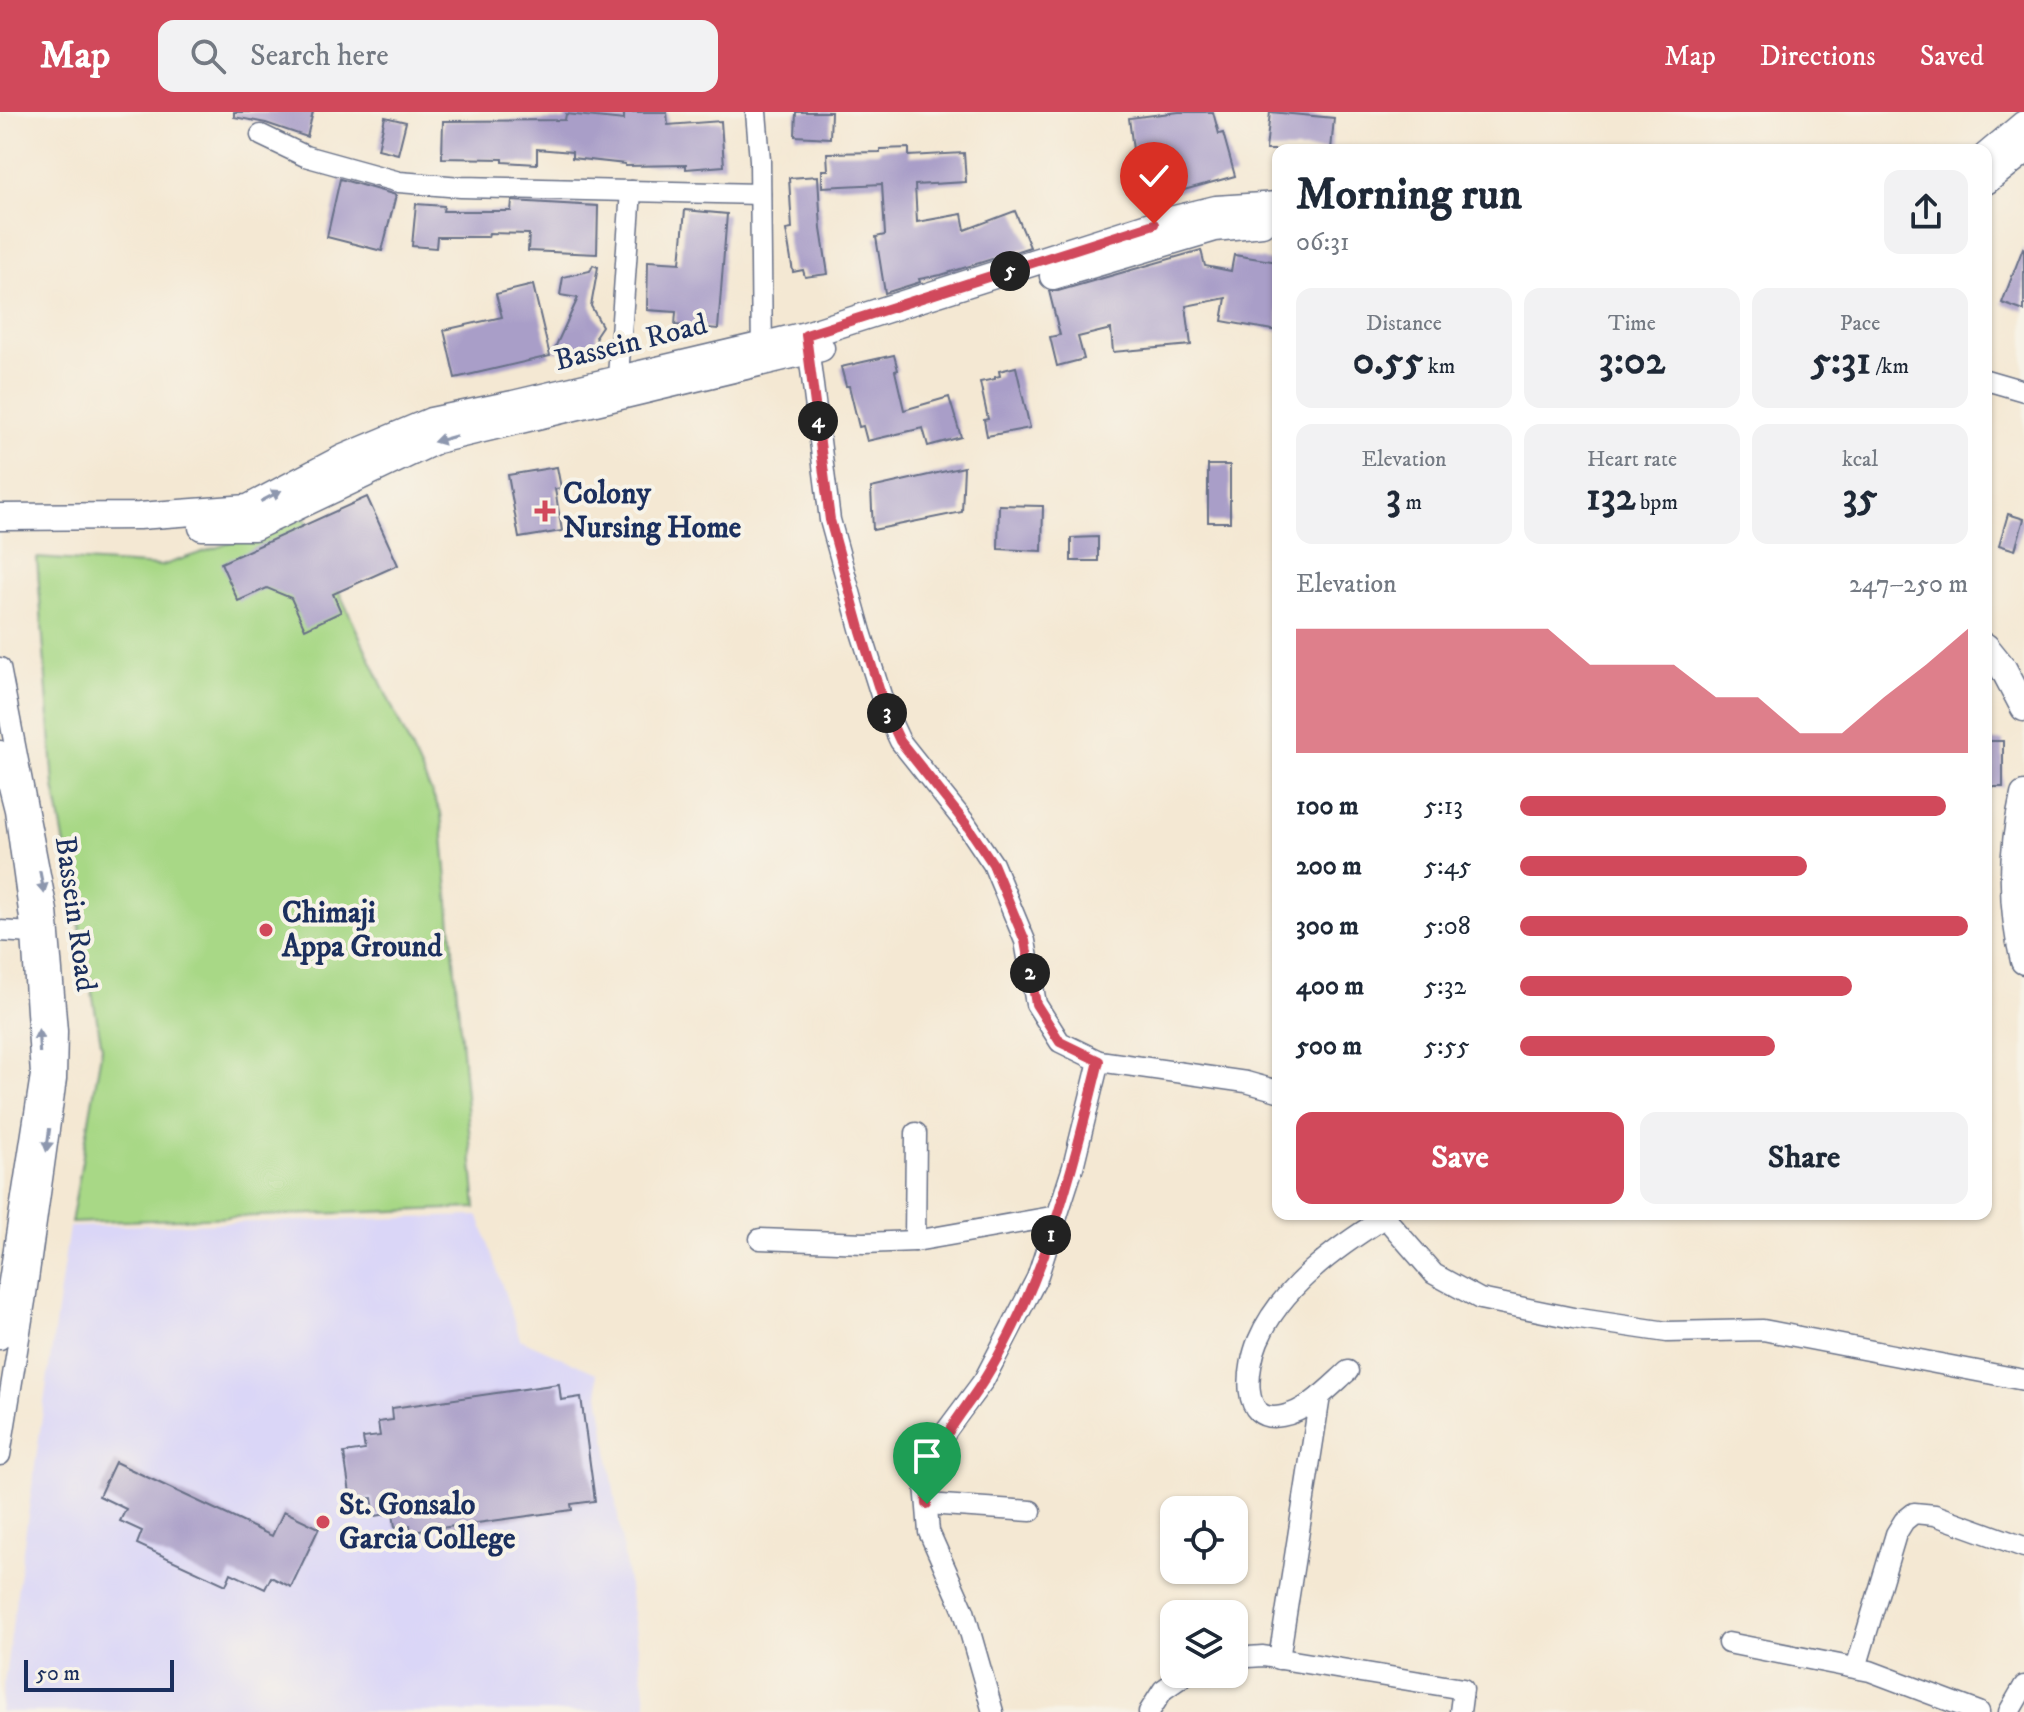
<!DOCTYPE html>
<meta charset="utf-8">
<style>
body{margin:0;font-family:"IM FELL DW Pica",serif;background:#f2f2f3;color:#1f2937;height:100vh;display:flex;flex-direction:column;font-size:30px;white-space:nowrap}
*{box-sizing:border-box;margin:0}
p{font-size:26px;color:#747a83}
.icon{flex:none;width:44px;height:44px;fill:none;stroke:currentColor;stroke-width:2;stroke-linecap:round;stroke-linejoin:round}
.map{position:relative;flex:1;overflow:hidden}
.drawer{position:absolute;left:1272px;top:32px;width:720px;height:1076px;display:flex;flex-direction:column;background:#fff;border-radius:16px;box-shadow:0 2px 6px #0004}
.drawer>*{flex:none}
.buttons{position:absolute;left:1160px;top:1384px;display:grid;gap:16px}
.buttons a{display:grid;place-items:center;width:88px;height:88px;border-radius:16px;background:#fff;box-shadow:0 2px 6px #0004;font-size:40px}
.scale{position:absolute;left:24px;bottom:20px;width:150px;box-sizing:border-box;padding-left:8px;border:4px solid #1b2f5e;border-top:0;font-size:22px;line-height:28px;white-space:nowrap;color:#1b2f5e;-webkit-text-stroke:6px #f7f3e8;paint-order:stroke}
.pin{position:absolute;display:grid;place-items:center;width:68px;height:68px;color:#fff;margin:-82px -34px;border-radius:50% 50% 50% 0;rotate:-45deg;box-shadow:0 0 8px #0007}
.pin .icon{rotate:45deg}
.km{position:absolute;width:40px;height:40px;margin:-20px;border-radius:50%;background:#222;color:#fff;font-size:22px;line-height:40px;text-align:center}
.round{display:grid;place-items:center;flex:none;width:84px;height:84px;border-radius:16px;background:#f2f2f3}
.summary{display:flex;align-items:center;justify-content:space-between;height:136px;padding:0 24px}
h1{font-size:44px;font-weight:700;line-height:60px}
.stats{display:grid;grid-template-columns:repeat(3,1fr);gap:12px;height:136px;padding:8px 24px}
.stats div{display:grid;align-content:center;border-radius:16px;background:#f2f2f3;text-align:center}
.stats b{font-size:40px;font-weight:700}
.stats small{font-size:22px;font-weight:400}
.stats p{font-size:22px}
.chart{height:224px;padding:16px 24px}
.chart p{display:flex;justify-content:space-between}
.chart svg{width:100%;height:144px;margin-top:8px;fill:#d1495b;opacity:.7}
.button{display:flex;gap:16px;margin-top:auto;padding:16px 24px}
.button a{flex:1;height:92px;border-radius:16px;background:#d1495b;color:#fff;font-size:32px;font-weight:700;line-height:92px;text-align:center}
.button a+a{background:#f2f2f3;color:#1f2937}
ul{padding:0 24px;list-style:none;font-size:26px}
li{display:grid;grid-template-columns:128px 96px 1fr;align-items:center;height:60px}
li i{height:20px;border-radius:10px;background:#d1495b}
header{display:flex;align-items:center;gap:48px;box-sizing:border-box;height:112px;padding:0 40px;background:#d1495b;color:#fff}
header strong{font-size:38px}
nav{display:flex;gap:44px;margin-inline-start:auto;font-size:28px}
.search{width:560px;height:72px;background:#f2f2f3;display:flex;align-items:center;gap:20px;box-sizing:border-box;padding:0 28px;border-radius:16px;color:#747a83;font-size:30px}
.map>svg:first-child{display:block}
</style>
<header>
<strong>Map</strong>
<div class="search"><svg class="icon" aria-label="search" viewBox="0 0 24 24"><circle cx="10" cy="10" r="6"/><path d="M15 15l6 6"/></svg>Search here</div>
<nav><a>Map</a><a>Directions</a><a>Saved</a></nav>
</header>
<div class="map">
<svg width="2024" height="1600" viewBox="0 0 2024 1600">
<rect width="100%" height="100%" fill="#f7f3e8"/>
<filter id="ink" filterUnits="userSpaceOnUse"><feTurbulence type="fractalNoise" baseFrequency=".0125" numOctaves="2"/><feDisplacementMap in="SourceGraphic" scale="16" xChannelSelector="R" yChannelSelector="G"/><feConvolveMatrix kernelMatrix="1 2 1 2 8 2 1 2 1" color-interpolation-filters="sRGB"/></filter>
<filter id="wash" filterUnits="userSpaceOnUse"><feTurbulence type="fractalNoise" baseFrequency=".006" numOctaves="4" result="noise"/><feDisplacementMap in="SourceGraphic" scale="32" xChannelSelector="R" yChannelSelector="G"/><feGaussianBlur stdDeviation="1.8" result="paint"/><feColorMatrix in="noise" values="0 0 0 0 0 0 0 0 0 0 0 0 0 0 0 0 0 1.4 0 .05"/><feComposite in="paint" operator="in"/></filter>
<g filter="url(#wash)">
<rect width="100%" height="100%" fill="#f4e8d3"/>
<polygon fill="#dad6f7" points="479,1104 520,1227 596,1261 648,1600 0,1600 69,1115"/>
<polygon fill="#a8d886" stroke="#628472" stroke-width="2" points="305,406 441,701 476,1096 71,1111 102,935 54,674 37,446 161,454"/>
<g id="blocks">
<g fill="#a99ec8">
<polygon points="234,0 313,0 307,25 266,11 234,5"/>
<polygon points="624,0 667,0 668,13 721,9 724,54 686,57 686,53 625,54 625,52 572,46 572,40 537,37 537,52 503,50 503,47 442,46 443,9 565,8 566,2 624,8"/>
<polygon points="796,0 831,0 830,26 795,24"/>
<polygon points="1179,0 1213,0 1219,22 1223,21 1235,64 1173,81 1139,85 1129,6"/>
<polygon points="1270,0 1334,6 1331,38 1266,38"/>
<polygon points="385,5 406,10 398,42 378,37"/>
<polygon points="909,36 909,44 964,41 966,70 915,73 917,110 962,102 965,118 1015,99 1030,135 941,163 919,167 920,170 885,181 876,125 885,123 882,72 822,75 822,58 828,58 827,41 880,40 880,37"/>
<polygon points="818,64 821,117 828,162 805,165 803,158 793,160 786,118 792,117 789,66"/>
<polygon points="340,67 396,83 382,139 327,125"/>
<polygon points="512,89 598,94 597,142 528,139 529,122 489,121 488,125 437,125 436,136 412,134 416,92 444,94 443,99 511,99"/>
<polygon points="685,98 727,102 718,217 675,213 676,200 647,198 648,149 680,151"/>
<polygon points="2023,136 2024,137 2024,199 2002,191"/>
<polygon points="1201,138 1205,154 1231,159 1234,143 1278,150 1278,219 1222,209 1226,186 1186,194 1191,233 1113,240 1111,217 1078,225 1084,247 1057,254 1050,225 1060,223 1049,179 1058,179"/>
<polygon points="593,153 598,155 591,194 602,214 596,223 597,231 582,240 553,240 578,186 560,183 563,165 590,159"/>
<polygon points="533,173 550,244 455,266 444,218 502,205 496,182"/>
<polygon points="894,243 898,258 895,259 904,298 949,285 961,325 928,334 923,316 867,329 863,314 859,315 849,274 846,274 841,255"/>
<polygon points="1016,255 1030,316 987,324 984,308 988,307 980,270 995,267 995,265 1000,264 999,259"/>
<rect x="1208" y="353" width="22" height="57"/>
<polygon points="557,355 561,376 555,377 562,419 519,426 508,363"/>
<polygon points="964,355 962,400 873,418 871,376"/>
<polygon points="367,385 398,453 333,482 341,500 305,517 291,486 267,476 238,489 221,451"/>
<polygon points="999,393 1043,394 1042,439 998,437"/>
<polygon points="2008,402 2024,407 2015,438 1999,433"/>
<polygon points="1098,425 1098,449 1071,449 1071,426"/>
<rect x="1986" y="629" width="17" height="46"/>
<polygon points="559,1272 561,1288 581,1285 595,1389 571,1392 572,1398 411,1420 410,1413 395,1415 393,1401 375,1404 372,1386 351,1388 344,1341 365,1338 363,1326 380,1324 378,1310 393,1308 392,1296"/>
<polygon points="115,1350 272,1424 284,1399 319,1416 291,1475 271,1465 265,1477 231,1461 226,1473 137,1432 142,1419 120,1409 126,1397 99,1384"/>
</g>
</g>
</g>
<g filter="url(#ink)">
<use href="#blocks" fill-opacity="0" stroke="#677087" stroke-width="2"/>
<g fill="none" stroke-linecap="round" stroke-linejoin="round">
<g stroke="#677087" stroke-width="23">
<g id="minor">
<polyline points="756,0 760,48 762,247"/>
<polyline points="261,23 305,44 399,70 461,75 760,82"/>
<polyline points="807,226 830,408 861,520 886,599 900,629 966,712 993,752 1025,829 1036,892 1060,930 1099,949 1246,970 1278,979"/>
<polyline points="1986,268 2024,279"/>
<polyline points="617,279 631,79"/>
<polyline points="0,556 47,799 57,919 56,967 25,1189 0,1343"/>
<polyline points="0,639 15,698 32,821 41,963 0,1227"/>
<polyline points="0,819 32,821"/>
<polyline points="1382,1102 1434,1162 1480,1187 1573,1206 1667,1220 1763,1218 2024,1268"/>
<polyline points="760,1127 864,1131 915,1129 1057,1104"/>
<polyline points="915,1129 916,1021"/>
<path d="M 1348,1259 C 1329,1276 1308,1299 1282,1304 C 1238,1313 1248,1253 1258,1229 C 1280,1176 1337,1135 1384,1106"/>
<polyline points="927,1392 1031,1399"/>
<polyline points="1728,1531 1870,1559 1979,1600"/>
<polyline points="1234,1546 1263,1544 1463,1577 1460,1600"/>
<polyline points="1279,1547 1320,1284"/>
<polyline points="1856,1556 1896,1422 1904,1409 1914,1401 1935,1403 2024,1435"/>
<polyline points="993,1600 964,1499 929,1420 925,1372 946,1319 984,1268 1037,1166 1073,1055 1099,949"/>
<polyline points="1149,1600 1163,1578 1186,1562"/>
<polyline points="2009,1600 2024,1574"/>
</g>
</g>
<g stroke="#677087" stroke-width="29">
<g id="major">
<polyline points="1986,44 2024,12"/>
<polyline points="1986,69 2024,39"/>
<polyline points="1053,164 1215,116 1262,111"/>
<polyline points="0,405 139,404 248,396 343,346 431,309 513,292 806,223 1154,112 1216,97 1278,93"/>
<polyline points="202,415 254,415 437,328 821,236"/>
<polyline points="1986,535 2003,556 2024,596"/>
<path d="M 2024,683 C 2011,741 2010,792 2024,849"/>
</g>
</g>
<use href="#minor" stroke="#fff" stroke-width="20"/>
<use href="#major" stroke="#fff" stroke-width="26"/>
</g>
<defs><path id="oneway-solid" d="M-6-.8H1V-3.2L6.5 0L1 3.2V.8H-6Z" transform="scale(2)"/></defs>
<g fill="#8d97ae">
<use href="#oneway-solid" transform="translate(445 327) rotate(165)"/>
<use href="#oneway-solid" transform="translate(271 384) rotate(-28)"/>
<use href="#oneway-solid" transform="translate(42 770) rotate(79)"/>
<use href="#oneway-solid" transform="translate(39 929) rotate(-93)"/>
<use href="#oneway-solid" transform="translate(48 1028) rotate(98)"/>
</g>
</g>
<g fill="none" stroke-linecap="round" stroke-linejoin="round" filter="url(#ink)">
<g stroke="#fff" stroke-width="16">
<path id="route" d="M 927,1392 C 923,1341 959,1308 984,1268 C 1045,1171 1072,1059 1099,949 L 1060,930 L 1036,892 L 1025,829 L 993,752 L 966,712 L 900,629 L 886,599 L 861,520 L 830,408 L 806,223 L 1154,112"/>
</g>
<use href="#route" stroke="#d1495b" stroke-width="10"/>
</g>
<g fill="#d1495b" stroke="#f7f3e8" stroke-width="3">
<path d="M541 387h8v8h8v8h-8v8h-8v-8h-8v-8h8z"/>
<circle cx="266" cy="818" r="8"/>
<circle cx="323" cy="1410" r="8"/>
</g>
<g text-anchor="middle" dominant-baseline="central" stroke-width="8" stroke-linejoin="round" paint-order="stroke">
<g font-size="30" fill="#1b2f5e" stroke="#f7f3e8">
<text transform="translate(631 231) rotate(-14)">Bassein Road</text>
<text transform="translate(75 802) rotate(82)">Bassein Road</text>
</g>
<g font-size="30" font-weight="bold" fill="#1b2f5e" stroke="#f7f3e8" text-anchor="start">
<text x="563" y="382">Colony<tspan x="563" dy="34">Nursing Home</tspan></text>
<text x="282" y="801">Chimaji<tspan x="282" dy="34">Appa Ground</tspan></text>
<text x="339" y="1393">St. Gonsalo<tspan x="339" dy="34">Garcia College</tspan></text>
</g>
</g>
</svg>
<div class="buttons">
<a><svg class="icon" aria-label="locate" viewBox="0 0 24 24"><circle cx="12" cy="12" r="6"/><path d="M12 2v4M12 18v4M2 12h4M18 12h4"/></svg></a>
<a><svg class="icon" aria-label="layers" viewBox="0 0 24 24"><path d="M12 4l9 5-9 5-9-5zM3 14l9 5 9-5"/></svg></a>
</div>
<div class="scale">50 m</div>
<div class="pin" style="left:927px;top:1392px;background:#1e9e55"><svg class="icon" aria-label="arrive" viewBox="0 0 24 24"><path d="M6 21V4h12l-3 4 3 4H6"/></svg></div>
<div class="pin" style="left:1154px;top:112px;background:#d93025"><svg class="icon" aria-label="check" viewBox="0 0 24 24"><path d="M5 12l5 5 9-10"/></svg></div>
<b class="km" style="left:1051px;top:1123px">1</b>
<b class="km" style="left:1030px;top:861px">2</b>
<b class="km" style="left:887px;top:601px">3</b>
<b class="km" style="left:818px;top:309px">4</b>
<b class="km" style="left:1010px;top:159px">5</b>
<section class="drawer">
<div class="summary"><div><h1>Morning run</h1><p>06:31</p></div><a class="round"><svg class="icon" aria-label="share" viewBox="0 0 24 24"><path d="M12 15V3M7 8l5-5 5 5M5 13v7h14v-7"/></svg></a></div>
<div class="stats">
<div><p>Distance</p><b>0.55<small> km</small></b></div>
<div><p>Time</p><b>3:02</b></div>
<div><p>Pace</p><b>5:31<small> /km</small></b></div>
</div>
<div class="stats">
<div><p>Elevation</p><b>3<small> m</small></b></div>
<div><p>Heart rate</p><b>132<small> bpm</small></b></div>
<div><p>kcal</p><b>35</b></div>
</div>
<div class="chart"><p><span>Elevation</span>247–250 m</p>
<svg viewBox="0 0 160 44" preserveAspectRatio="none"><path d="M0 44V6L10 6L20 6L30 6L40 6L50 6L60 6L70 17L80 17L90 17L100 27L110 27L120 38L130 38L140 27L150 17L160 6V44z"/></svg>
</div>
<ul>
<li><b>100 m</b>5:13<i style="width:95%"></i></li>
<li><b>200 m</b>5:45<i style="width:64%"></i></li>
<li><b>300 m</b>5:08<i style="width:100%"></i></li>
<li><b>400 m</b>5:32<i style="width:74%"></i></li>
<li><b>500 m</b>5:55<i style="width:57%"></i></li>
</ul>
<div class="button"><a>Save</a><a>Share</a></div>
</section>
</div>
